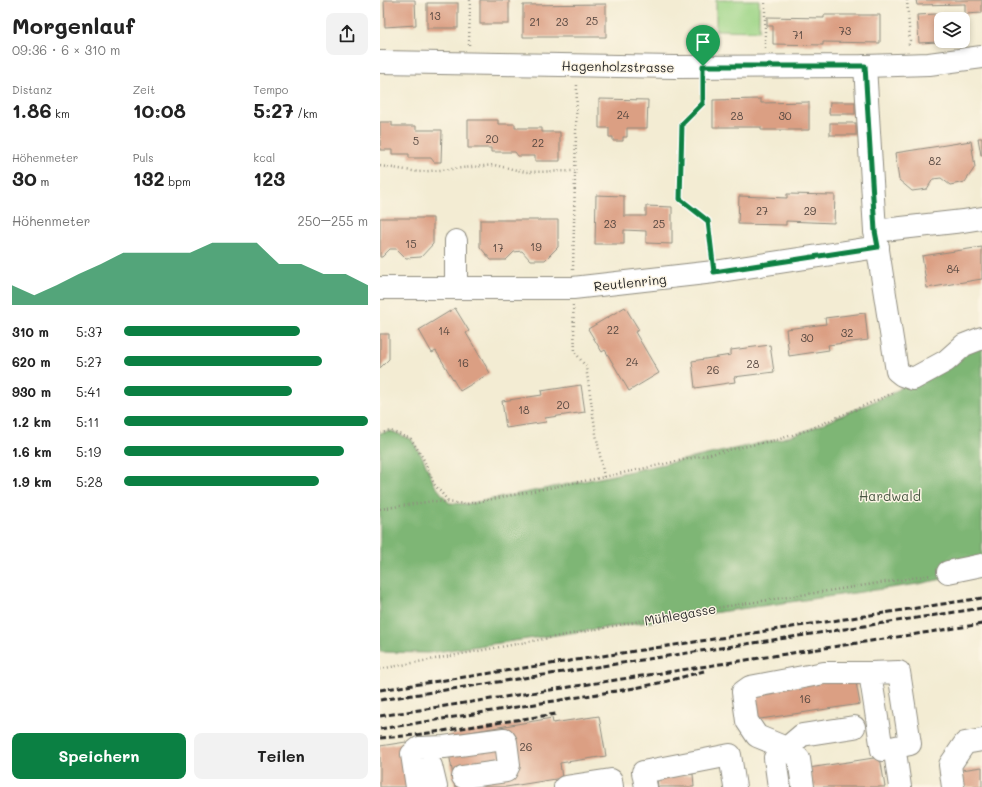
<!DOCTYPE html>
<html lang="de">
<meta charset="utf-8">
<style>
body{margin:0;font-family:Mali,sans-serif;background:#f2f2f2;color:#222;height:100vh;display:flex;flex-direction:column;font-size:15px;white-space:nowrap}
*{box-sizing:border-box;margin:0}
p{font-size:13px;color:#767676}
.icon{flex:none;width:22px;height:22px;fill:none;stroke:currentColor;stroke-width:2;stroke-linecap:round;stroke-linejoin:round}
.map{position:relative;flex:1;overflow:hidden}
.sheet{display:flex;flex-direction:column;background:#fff;width:380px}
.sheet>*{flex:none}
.tools{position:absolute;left:554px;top:12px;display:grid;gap:8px}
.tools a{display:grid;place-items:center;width:36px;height:36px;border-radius:8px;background:#fff;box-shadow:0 2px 6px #0003;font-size:20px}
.pin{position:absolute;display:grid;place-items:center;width:34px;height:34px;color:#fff;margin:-41px -17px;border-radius:50% 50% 50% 0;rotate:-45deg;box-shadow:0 0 4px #0007}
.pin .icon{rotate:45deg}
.round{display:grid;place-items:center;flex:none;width:42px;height:42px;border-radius:8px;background:#f2f2f2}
.head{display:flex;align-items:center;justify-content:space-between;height:68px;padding:0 12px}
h1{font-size:22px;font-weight:700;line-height:30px}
.figures{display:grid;grid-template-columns:repeat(3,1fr);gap:6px;height:68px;padding:4px 12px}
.figures div{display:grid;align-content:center}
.figures b{font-size:20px;font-weight:700}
.figures small{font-size:11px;font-weight:400}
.figures p{font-size:11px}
.chart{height:112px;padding:8px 12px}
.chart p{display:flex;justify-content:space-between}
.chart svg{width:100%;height:72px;margin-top:4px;fill:#0b8043;opacity:.7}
.cta{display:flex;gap:8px;margin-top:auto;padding:8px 12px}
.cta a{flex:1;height:46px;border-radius:8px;background:#0b8043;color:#fff;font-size:16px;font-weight:700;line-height:46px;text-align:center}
.cta a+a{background:#f2f2f2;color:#222}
ul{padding:0 12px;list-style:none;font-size:13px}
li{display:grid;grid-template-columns:64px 48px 1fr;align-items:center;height:30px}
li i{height:10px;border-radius:5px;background:#0b8043}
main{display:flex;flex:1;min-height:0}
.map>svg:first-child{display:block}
</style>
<main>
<section class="sheet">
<div class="head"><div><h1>Morgenlauf</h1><p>09:36 · 6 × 310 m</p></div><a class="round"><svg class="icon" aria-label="share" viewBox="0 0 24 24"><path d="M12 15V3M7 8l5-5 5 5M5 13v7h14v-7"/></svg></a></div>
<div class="figures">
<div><p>Distanz</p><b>1.86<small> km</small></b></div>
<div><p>Zeit</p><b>10:08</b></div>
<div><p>Tempo</p><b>5:27<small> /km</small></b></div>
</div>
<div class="figures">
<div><p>Höhenmeter</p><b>30<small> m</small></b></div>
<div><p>Puls</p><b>132<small> bpm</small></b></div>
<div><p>kcal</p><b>123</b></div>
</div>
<div class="chart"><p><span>Höhenmeter</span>250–255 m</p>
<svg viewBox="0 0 160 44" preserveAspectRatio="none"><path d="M0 44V32L10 38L20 32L30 25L40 19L50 12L60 12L70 12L80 12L90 6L100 6L110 6L120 19L130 19L140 25L150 25L160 32V44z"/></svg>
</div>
<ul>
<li><b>310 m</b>5:37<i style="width:72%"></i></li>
<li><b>620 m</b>5:27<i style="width:81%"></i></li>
<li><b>930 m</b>5:41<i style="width:69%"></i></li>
<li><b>1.2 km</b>5:11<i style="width:100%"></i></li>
<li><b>1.6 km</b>5:19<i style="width:90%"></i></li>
<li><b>1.9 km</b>5:28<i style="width:80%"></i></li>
</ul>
<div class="cta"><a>Speichern</a><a>Teilen</a></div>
</section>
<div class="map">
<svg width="602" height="787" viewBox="0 0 602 787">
<rect width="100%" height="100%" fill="#fcf5e5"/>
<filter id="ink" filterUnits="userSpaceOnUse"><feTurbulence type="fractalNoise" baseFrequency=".025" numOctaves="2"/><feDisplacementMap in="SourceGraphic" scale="8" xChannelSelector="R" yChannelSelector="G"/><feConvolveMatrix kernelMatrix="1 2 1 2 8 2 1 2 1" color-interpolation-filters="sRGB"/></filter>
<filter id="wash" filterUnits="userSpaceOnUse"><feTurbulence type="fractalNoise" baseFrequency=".012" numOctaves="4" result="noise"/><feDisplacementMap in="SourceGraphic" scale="16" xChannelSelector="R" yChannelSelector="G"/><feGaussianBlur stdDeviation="0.9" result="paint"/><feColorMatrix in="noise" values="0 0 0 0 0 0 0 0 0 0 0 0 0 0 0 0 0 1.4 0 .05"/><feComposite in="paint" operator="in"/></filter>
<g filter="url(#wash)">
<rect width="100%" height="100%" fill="#f3ecd3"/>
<polygon fill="#9ed587" stroke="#648059" points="336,0 379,0 379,31 336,30"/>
<polygon fill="#7eb674" stroke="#547050" points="602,338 602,571 538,584 48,653 0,652 0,433 11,431 31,439 43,458 54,484 69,503 87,504 224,477 400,439 428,430 511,394 533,379"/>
<g id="blocks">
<g fill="#db9f83">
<polygon points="4,0 35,0 36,25 5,27"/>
<rect x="100" y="0" width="29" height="24"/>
<polygon points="536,0 602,0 602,13 585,14 585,4 537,5"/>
<rect x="47" y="3" width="31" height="25"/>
<polygon points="226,4 226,37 143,37 143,5"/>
<polygon points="556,14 558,42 539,43 537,15"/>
<polygon points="444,15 500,15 500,43 443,42 443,45 393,44 393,26 387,26 387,17 444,18"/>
<polygon points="219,99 268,100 267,128 247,128 247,137 243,137 243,141 233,141 233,137 229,137 229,128 219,128"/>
<polygon points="381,99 381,103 429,102 429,130 381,130 381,127 333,127 333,100"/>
<polygon points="450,102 475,102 475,114 449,114"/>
<polygon points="88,120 118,120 118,124 135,124 135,128 162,128 162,132 180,132 180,161 155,161 155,156 138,156 135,152 111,152 111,148 88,148"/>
<polygon points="0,122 12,122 12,126 36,126 36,130 62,130 61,162 54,162 51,158 29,158 29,154 12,154 12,150 0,150"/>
<rect x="450" y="123" width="26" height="12"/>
<polygon points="598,138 602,138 602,155 601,155"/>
<polygon points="591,141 595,167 585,182 570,185 561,178 553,179 547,189 532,191 519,180 515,153"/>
<polygon points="407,194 455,195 454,223 406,221 406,225 358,224 359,196 407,198"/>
<polygon points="216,195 244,196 244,216 266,216 266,206 292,207 292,244 266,243 266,231 244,230 244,244 215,244"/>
<polygon points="0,218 53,218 53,244 41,257 26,258 17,249 10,249 2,257 0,257"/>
<polygon points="100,220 178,220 178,247 165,260 150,260 142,251 134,252 126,260 111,260 100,247"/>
<polygon points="602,247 602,279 547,288 542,256"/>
<polygon points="245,307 259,330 255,332 279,373 249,391 225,350 222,352 208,329"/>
<polygon points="75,308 89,331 86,333 110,373 80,391 56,351 52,353 39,330"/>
<polygon points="485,313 488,340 448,345 449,350 409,356 406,329 446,324 445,318"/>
<polygon points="0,334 9,334 9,359 0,368"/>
<polygon points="390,345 394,372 354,377 355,382 315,388 312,361 351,355 351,350"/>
<polygon points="201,385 205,412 165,418 166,422 126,428 122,401 162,395 161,391"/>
<polygon points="475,677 480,704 374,720 370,692"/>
<polygon points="219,716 226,756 180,763 182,778 126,787 75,787 66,736 172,718 173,723"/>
<polygon points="26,742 33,787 0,787 0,746"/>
<polygon points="500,757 505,787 432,787 429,768"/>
<polygon points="602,767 602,787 583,787 581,770"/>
<polygon points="313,774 314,787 278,787 277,779"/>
</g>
</g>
</g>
<g filter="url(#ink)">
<use href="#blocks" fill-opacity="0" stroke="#8f8c7f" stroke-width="1"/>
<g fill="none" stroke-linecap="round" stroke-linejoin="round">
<g stroke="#8f8c7f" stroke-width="24">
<g id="minor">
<polyline points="0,62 295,67 485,66 549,64 602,57"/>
<polyline points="485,66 495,231 517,371 522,375 533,379 566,361 584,345 602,338"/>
<polyline points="495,231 583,221 602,218"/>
<polyline points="76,241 76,288"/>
<polyline points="0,288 193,288 334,272 498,247"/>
<polyline points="568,572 602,565"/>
<polyline points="516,759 520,787"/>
<polyline points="51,766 56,787"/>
<polyline points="37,787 32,754 39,748 64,747 124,739 126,742 129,765 126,771 83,777"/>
<polyline points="185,787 231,780 232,787"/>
<polyline points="266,787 263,772 350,755 355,787"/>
<polyline points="399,787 395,758 422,735 474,727"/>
<polyline points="423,787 419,759 406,748 377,736 367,721 363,692 370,687 444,673 490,673 519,672 530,744 502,750 490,673"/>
<polyline points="573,787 570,765 585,743 602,740"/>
</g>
</g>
<g stroke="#8f8c7f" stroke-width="2.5" stroke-dasharray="1 3" stroke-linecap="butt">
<polyline points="527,0 530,40 528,47"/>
<polyline points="89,45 90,0"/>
<polyline points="385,48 385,0"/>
<polyline points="323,85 323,103 302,124 300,199 328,221 332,253"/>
<polyline points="0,166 39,172 114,165 146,172 195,171"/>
<polyline points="193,270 197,84"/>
<polyline points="193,305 195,352 206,367 216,434 224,477"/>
<polyline points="0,433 11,431 31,439 43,458 54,484 69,502"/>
<polyline points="0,509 53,501 87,504 224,477 400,439 428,430 511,394 515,392"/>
<polyline points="0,669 169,638 297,614 552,575"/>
</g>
<use href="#minor" stroke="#fff" stroke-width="22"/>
<g stroke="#2b2b2b" stroke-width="3" stroke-dasharray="6 3" stroke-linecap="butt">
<polyline points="0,690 602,598"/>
<polyline points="0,700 602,608"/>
<polyline points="0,716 602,624"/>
<polyline points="0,729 255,688 284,682 324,671"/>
<polyline points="0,738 35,735 176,714"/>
</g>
</g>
</g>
<g fill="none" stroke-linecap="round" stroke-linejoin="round" filter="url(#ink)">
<g stroke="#fff" stroke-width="8">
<polygon id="route" points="323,66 485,66 495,231 498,247 334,272 328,221 300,199 302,124 323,103"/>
</g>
<use href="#route" stroke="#0b8043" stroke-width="5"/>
</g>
<g text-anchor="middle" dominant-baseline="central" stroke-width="3" stroke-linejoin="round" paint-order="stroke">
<g font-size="11" fill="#574841">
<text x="55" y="15">13</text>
<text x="212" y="20">25</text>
<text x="155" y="21">21</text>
<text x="182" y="21">23</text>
<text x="465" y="30">73</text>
<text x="418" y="34">71</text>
<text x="243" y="114">24</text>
<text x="357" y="115">28</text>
<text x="405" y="115">30</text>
<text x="112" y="138">20</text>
<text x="36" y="140">5</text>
<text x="158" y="142">22</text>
<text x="555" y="160">82</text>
<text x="382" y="210">27</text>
<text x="430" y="210">29</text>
<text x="230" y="223">23</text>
<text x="279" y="223">25</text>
<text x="31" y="243">15</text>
<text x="156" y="246">19</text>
<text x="118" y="247">17</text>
<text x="573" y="268">84</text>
<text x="233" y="329">22</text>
<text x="64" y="330">14</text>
<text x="467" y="332">32</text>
<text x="427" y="337">30</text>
<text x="252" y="361">24</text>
<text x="83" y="362">16</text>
<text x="373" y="363">28</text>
<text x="333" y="369">26</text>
<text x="183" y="404">20</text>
<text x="144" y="409">18</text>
<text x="425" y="698">16</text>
<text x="146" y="746">26</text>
</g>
<g font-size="13" fill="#2b2b2b" stroke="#fcf5e5">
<text transform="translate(238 66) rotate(1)">Hagenholzstrasse</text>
<text transform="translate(250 282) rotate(-6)">Reutlenring</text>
<text transform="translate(300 614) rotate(-10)">Mühlegasse</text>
</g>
<g font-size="13" fill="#485642" stroke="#fcf5e5">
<text x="510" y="495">Hardwald</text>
</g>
</g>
</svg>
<div class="tools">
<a><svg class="icon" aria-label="layers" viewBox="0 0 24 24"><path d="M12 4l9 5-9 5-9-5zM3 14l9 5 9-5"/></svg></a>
</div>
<div class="pin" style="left:323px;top:66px;background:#1e9e55"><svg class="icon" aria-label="arrive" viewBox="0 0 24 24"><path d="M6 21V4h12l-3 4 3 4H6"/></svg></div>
</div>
</main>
